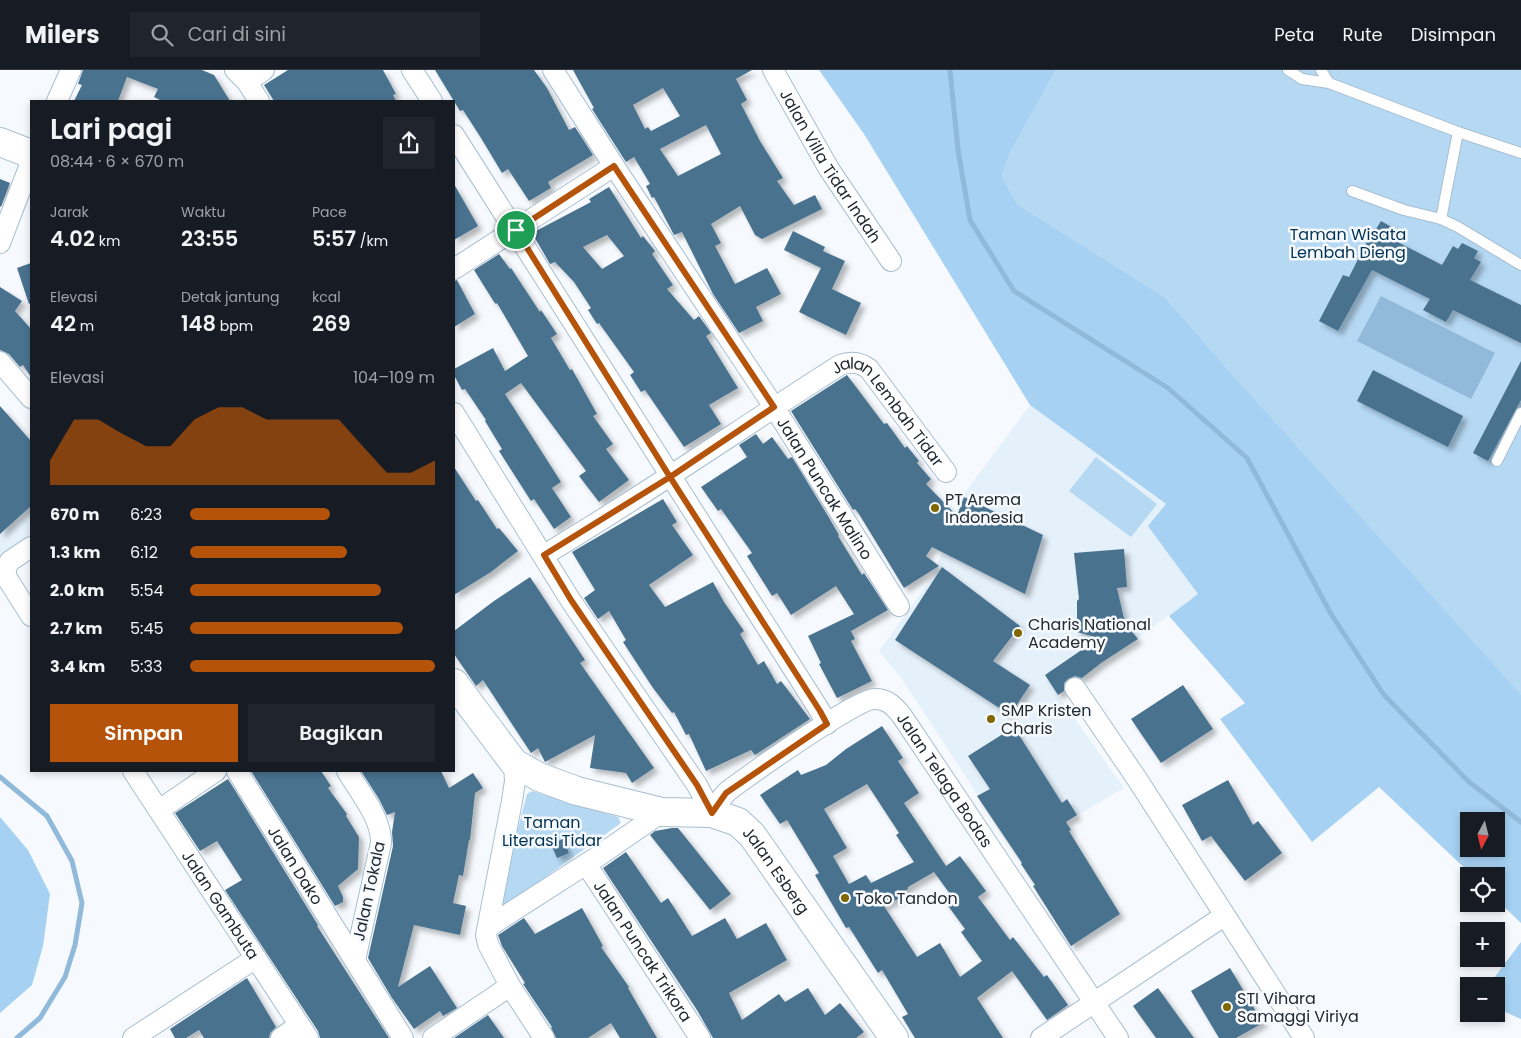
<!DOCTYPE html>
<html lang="id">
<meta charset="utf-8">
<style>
body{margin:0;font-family:Poppins,sans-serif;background:#20242c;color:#f1f3f6;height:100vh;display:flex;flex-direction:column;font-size:19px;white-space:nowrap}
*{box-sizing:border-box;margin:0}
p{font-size:16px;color:#9ea1a6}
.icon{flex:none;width:28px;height:28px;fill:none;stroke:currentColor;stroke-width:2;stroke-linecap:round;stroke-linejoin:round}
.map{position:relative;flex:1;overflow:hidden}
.side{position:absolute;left:30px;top:30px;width:425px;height:672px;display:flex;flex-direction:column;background:#171b24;border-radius:0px;box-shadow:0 2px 8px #0003}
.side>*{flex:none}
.needle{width:32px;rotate:187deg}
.fabs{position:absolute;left:1460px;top:742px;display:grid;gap:10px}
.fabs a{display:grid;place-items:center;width:45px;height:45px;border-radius:0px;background:#171b24;box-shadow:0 2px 8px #0003;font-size:25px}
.pin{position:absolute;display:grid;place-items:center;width:42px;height:42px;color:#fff;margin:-21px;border:2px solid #fff;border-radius:50%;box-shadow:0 1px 5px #0007}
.round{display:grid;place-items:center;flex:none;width:52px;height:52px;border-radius:0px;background:#20242c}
.summary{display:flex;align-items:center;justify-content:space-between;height:85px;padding:0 20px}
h1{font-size:28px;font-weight:600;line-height:38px}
.figures{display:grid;grid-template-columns:repeat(3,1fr);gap:8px;height:85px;padding:5px 20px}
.figures div{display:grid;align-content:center}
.figures b{font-size:21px;font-weight:600}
.figures small{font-size:14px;font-weight:400}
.figures p{font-size:14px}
.chart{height:140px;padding:10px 20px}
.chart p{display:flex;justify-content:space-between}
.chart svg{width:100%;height:90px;margin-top:5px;fill:#b45309;opacity:.7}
.button{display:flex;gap:10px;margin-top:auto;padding:10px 20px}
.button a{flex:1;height:58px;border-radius:0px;background:#b45309;color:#fff;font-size:20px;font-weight:600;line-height:58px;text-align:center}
.button a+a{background:#20242c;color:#f1f3f6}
ul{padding:0 20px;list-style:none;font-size:16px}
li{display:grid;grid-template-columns:80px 60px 1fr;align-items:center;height:38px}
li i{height:12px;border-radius:6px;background:#b45309}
header{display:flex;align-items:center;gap:30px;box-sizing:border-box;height:70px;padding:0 25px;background:#171b24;border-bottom:1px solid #363941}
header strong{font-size:24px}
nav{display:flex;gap:28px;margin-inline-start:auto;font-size:18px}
.search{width:350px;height:45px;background:#20242c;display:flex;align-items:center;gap:12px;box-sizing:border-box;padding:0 18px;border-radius:0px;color:#9ea1a6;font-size:19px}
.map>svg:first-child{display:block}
</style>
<header>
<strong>Milers</strong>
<div class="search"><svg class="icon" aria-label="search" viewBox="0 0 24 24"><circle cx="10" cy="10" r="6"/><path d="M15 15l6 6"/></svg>Cari di sini</div>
<nav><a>Peta</a><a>Rute</a><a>Disimpan</a></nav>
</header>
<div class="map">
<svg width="1521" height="968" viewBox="0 0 1521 968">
<defs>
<filter id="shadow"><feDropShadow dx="4.5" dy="4.5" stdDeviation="2.5" flood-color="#0004"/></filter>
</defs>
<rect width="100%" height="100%" fill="#f6fafe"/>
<g fill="#e4f0fa">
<polygon points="1030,335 1166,435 1148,456 1199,524 1058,625 1124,718 1066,752 1071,760 1020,790 902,609 879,581 933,506 964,424"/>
<polygon points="0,387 31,421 31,465 0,486"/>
</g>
<g fill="#b5d8f3">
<polygon points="1056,0 1521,0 1521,627 1334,423 1165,227 1017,134 1002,106 1010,83"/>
<polygon points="1096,387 1157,434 1131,467 1069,421"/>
<polygon points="532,721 618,747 621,753 505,836 499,830 527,724"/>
</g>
<g fill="#a6d1f2" fill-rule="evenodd">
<path d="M 819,0 L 1056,0 L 1010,83 L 1002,106 L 1017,134 L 1165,227 L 1236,309 L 1521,625 L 1521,853 L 1496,829 L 1496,806 L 1473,806 L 1379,717 L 1312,772 L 1220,649 L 1245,633 L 1169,546 L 1198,524 L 1148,456 L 1166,434 L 1030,335 L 864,64 ZM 1469,751 L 1496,751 L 1496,779 L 1469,779 Z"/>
<polygon points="0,747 28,780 50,824 43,876 32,915 0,943"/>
<polygon points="1521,872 1521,949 1496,938 1496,916 1488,916"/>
</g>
<polygon fill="#90b9da" points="1381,226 1495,283 1471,329 1357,271"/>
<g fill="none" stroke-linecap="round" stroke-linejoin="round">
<g stroke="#90b9da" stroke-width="5">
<polyline points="950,0 958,80 970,150 1014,221 1168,318 1247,388 1331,544 1384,625 1469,712 1521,752"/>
<polyline points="0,707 47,746 72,791 82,833 75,875 65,907 40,948 17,968"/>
</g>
</g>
<g fill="#4a728f" fill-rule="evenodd" filter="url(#shadow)">
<polygon points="83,0 202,0 214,5 230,31 162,31 154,27 158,19 127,7 118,31 74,31 82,15 78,14"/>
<polygon points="288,0 383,0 396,24 393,25 396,31 274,31 264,15"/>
<polygon points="435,0 534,0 547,18 569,60 575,57 593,85 548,112 551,118 529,131 508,99 502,103 481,68 463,40 460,41"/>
<path d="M 573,0 L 752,0 L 736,9 L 747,30 L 741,34 L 760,71 L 783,108 L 777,111 L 794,135 L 815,125 L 822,139 L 762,169 L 755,165 L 740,136 L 711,154 L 721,173 L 715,176 L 735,214 L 767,198 L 781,224 L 756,237 L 763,251 L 739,263 L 713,224 L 682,162 L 674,165 L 654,127 L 652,128 L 646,116 L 650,114 L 634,87 L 626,92 L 592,39 L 594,38 ZM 663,18 L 680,46 L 651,61 L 648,57 L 645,59 L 633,35 ZM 706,55 L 721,84 L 678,106 L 660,79 Z"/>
<polygon points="0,109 10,113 1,137 0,136"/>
<polygon points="454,114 478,156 454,170"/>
<path d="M 609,117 L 641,168 L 643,166 L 655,181 L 652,184 L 673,215 L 667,219 L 694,250 L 699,246 L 711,263 L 706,266 L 738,318 L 709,335 L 721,354 L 684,377 L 645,320 L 641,322 L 630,305 L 634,302 L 599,253 L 597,254 L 588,240 L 591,238 L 574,212 L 555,192 L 550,194 L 532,163 L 591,132 L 589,129 ZM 607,165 L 624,186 L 602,199 L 583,177 Z"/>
<polygon points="1381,151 1395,159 1390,168 1442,195 1453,176 1458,179 1462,173 1478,181 1474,188 1481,192 1470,210 1521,235 1521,273 1453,240 1446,252 1423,240 1430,229 1372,200 1338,261 1319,251 1343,205 1349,207 1374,158 1376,159"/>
<polygon points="793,161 825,177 823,181 845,191 832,219 861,233 846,265 799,242 821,198 784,180"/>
<polygon points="499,184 510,199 511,198 540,242 541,240 557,264 551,268 570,300 572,299 597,344 593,346 613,374 606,379 629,410 599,432 579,406 586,401 521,313 505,324 561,412 552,418 571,447 554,459 534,429 531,431 499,381 502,379 485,351 486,350 465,319 462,320 454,305 454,299 493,278 505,301 528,286 497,233 496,234 494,232 474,200"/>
<polygon points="31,193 31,233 29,234 17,198"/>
<polygon points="457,210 475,244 454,257 454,211"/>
<polygon points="0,217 22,231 15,241 31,259 31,307 23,295 20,297 9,284 0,280"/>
<polygon points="1521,291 1521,330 1488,391 1473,383"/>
<polygon points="1373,300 1463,346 1448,377 1357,331"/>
<polygon points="847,305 884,354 887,353 905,378 907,376 919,391 917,393 931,409 926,414 957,446 964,427 1043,465 1025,524 932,477 926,486 939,496 904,518 859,444 855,439 853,440 791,341"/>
<polygon points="0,336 31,371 31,436 0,464"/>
<polygon points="756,364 763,374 772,367 788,389 792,387 828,446 839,465 838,466 862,505 864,503 888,540 851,561 855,569 851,571 872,611 837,628 819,594 821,593 808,566 854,544 836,516 791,545 777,523 772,526 747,486 752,483 721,439 718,441 701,417 747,387 739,375"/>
<polygon points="454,397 476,431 478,430 497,459 499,458 518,481 491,502 454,525"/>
<polygon points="663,429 677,452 672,455 693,485 649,515 665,537 713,512 724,532 744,561 740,564 758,595 764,591 777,614 781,611 810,649 755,685 751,680 706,701 689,664 686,665 674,642 672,643 653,618 623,572 626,570 609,541 598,549 584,528 595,520 572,482"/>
<polygon points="1124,479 1127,517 1117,518 1125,553 1138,569 1101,593 1082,608 1075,606 1068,609 1064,613 1064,621 1058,625 1045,605 1099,568 1077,562 1077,531 1079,529 1074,483"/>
<polygon points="942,497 1020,556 993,591 1030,615 1010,645 895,570"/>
<polygon points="530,507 585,590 580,593 654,698 632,713 626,703 590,698 595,665 545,692 538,678 531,683 483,610 476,616 454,584 454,561 494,531"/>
<polygon points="1183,615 1213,659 1161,693 1131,649"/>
<path d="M 882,656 L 903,688 L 898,691 L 919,723 L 904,733 L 946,796 L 960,786 L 986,821 L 978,827 L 1010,870 L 1013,867 L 1044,907 L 1047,905 L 1068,935 L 1047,950 L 1012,901 L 977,928 L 1003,968 L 915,968 L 902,947 L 908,944 L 882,900 L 878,903 L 849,857 L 846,858 L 815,805 L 819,803 L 787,750 L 780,754 L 760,725 L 798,700 L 801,705 L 826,695 L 846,679 ZM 867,714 L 899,763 L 896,765 L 914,792 L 871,813 L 866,805 L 849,814 L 833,786 L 847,778 L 824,739 ZM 934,802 L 950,824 L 943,829 L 965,859 L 961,862 L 982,891 L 960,907 L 940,873 L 917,887 L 884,836 L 908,824 L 906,820 L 908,819 L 908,817 Z"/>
<polygon points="1014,657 1062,733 1067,729 1077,745 1066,752 1071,760 1069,761 1120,844 1071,876 1033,816 1035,815 1021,794 1022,793 977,726 990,719 968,686"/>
<polygon points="251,701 321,701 331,716 328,718 347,744 346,746 359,767 358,799 338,816 343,827 343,832 335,836"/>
<polygon points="361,701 441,701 449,718 473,703 483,718 475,723 470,770 469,770 463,806 459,805 453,833 466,836 460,865 414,855 398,917 430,896 457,938 443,946 440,941 414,959 392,928 368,888 393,776 392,762 395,742 387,745 379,729"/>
<polygon points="228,709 313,847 318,855 317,856 389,968 320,968 318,961 225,820 242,810 217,771 200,781 175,743"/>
<polygon points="1228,710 1253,755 1258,751 1282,783 1245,811 1211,766 1202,771 1182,735"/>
<polygon points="672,758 678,758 731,824 710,840 650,765 655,761"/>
<polygon points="563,769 569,783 557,788 551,774"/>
<polygon points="626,782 661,833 668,828 692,866 725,848 737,869 766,853 787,890 729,923 742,950 779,924 785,932 808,918 825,945 840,933 864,962 856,968 713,968 697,940 603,798"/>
<polygon points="582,838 603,876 601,877 629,917 628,918 657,968 620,968 611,953 588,968 556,968 551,958 552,957 523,914 525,913 502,876 498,865 524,848 535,864"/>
<polygon points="1230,898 1263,953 1236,968 1219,968 1191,921"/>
<polygon points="247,908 276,957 270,963 269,968 204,968 199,960 186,968 175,968 170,959"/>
<polygon points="1158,918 1194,968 1156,968 1133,936"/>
<polygon points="488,945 504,968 454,968"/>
</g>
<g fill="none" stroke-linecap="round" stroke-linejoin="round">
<g stroke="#a8bed1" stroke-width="12">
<g id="service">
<polyline points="1288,0 1302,9 1329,13 1458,62 1521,83"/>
<polyline points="1321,0 1329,13"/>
<polyline points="1458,62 1441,149 1458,157 1521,195"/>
<polyline points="1352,121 1404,140 1441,149"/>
<polyline points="1497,391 1521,343"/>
</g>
</g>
<g stroke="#a8bed1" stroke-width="22">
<g id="minor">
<polyline points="235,0 247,12 259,31"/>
<polyline points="412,0 432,31"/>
<path id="s1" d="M 553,0 L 614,96 L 774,337 L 899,536"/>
<path id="s2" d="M 773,0 L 829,99 L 891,191"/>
<polyline points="247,12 264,0"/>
<polyline points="57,31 71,0"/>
<polyline points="454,65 820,641 827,654"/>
<polyline points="0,173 31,92"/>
<polyline points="454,199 614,96"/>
<polyline points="0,292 31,328"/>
<path id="s3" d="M 454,343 L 571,531 L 697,715 L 712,743 C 717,736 722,726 728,721 C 748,706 856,629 874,629 C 887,628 895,637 902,646 L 1118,968"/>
<polyline points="31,477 10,491 5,499 7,508 31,546"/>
<path id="s4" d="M 544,485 C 645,425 741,358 840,295 C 851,291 860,292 869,299 L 946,402"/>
<polyline points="1075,618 1137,709 1304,968"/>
<polyline points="514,693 515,711 512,731 486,865 488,874 510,916 544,968"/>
<path id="s5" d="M 133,701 L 308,968"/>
<path id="s6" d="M 237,701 L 403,968"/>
<path d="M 347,701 C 359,721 382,749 381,773 L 355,890"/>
<polyline points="159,740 216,701"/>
<path id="s7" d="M 586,794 L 700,968"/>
<polyline points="488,857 597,787 662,742"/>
<polyline points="133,968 256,888"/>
<polyline points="281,968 299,955"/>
<polyline points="433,968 510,916"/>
<polyline points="1041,968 1224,846"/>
</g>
</g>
<g stroke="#a8bed1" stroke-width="30">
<g id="secondary">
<polyline points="0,72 31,84"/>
<path id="s8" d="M 454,613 L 514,693 L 539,707 L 577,721 L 662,742 L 712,743 L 738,752 L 752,765 L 894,968"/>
</g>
</g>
<use href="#service" stroke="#fff" stroke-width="10"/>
<use href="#minor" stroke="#fff" stroke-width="20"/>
<use href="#secondary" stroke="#fff" stroke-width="28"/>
</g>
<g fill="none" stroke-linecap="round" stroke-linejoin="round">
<g stroke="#fff" stroke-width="10">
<polyline id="route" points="516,160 670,407 820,641 827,654 726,723 712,743 697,715 571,530 544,485 670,407 774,337 614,96 516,160"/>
</g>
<use href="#route" stroke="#b45309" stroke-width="6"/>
</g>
<g fill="#816700" stroke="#f6fafe" stroke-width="2">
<circle cx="935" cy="438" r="5"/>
<circle cx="1018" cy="563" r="5"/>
<circle cx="991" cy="649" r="5"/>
<circle cx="845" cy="828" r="5"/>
<circle cx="1227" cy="937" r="5"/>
</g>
<g text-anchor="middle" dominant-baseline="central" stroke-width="5" stroke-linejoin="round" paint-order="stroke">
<g font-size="16" fill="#222a31" stroke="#f6fafe">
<text stroke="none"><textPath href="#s2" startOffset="112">Jalan Villa Tidar Indah</textPath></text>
<text stroke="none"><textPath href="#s4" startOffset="422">Jalan Lembah Tidar</textPath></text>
<text stroke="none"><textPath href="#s1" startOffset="499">Jalan Puncak Malino</textPath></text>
<text stroke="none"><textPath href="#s3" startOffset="788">Jalan Telaga Bodas</textPath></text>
<text stroke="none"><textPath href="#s6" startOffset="111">Jalan Dako</textPath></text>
<text stroke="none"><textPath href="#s8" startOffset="396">Jalan Esberg</textPath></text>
<text transform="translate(369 821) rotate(-78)">Jalan Tokala</text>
<text stroke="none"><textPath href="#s5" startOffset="160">Jalan Gambuta</textPath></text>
<text stroke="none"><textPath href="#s7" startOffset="104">Jalan Puncak Trikora</textPath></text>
</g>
<g font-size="16" fill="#003353" stroke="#f6fafe">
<text x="1348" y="164">Taman Wisata<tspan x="1348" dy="18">Lembah Dieng</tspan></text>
<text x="552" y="752">Taman<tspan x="552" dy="18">Literasi Tidar</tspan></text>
</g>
<g font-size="16" fill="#222a31" stroke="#f6fafe" text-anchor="start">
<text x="945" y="429">PT Arema<tspan x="945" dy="18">Indonesia</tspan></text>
<text x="1028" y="554">Charis National<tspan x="1028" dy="18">Academy</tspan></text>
<text x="1001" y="640">SMP Kristen<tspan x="1001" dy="18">Charis</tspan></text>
<text x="855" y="828">Toko Tandon</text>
<text x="1237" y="928">STI Vihara<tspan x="1237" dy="18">Samaggi Viriya</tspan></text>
</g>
</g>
</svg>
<div class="fabs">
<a><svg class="needle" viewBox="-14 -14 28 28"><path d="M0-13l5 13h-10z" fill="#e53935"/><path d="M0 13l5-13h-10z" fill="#9ea1a6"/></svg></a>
<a><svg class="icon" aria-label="locate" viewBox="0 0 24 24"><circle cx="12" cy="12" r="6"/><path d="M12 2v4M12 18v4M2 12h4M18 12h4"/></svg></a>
<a>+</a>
<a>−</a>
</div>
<div class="pin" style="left:516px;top:160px;background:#1e9e55"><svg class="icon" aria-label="arrive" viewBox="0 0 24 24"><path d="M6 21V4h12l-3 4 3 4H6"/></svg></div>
<section class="side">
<div class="summary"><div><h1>Lari pagi</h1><p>08:44 · 6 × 670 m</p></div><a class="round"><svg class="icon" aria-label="share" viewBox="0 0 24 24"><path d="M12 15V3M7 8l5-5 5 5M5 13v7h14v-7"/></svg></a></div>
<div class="figures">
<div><p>Jarak</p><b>4.02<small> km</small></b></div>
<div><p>Waktu</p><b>23:55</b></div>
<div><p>Pace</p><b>5:57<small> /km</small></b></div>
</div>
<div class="figures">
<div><p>Elevasi</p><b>42<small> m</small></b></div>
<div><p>Detak jantung</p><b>148<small> bpm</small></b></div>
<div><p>kcal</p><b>269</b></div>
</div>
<div class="chart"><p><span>Elevasi</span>104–109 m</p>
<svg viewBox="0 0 160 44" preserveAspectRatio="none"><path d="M0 44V32L10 12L20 12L30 19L40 25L50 25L60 12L70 6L80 6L90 12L100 12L110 12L120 12L130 25L140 38L150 38L160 32V44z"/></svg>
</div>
<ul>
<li><b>670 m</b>6:23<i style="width:57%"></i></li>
<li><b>1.3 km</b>6:12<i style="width:64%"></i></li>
<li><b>2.0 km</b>5:54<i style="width:78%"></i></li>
<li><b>2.7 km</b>5:45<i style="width:87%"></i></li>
<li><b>3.4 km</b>5:33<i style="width:100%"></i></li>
</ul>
<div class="button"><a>Simpan</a><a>Bagikan</a></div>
</section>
</div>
